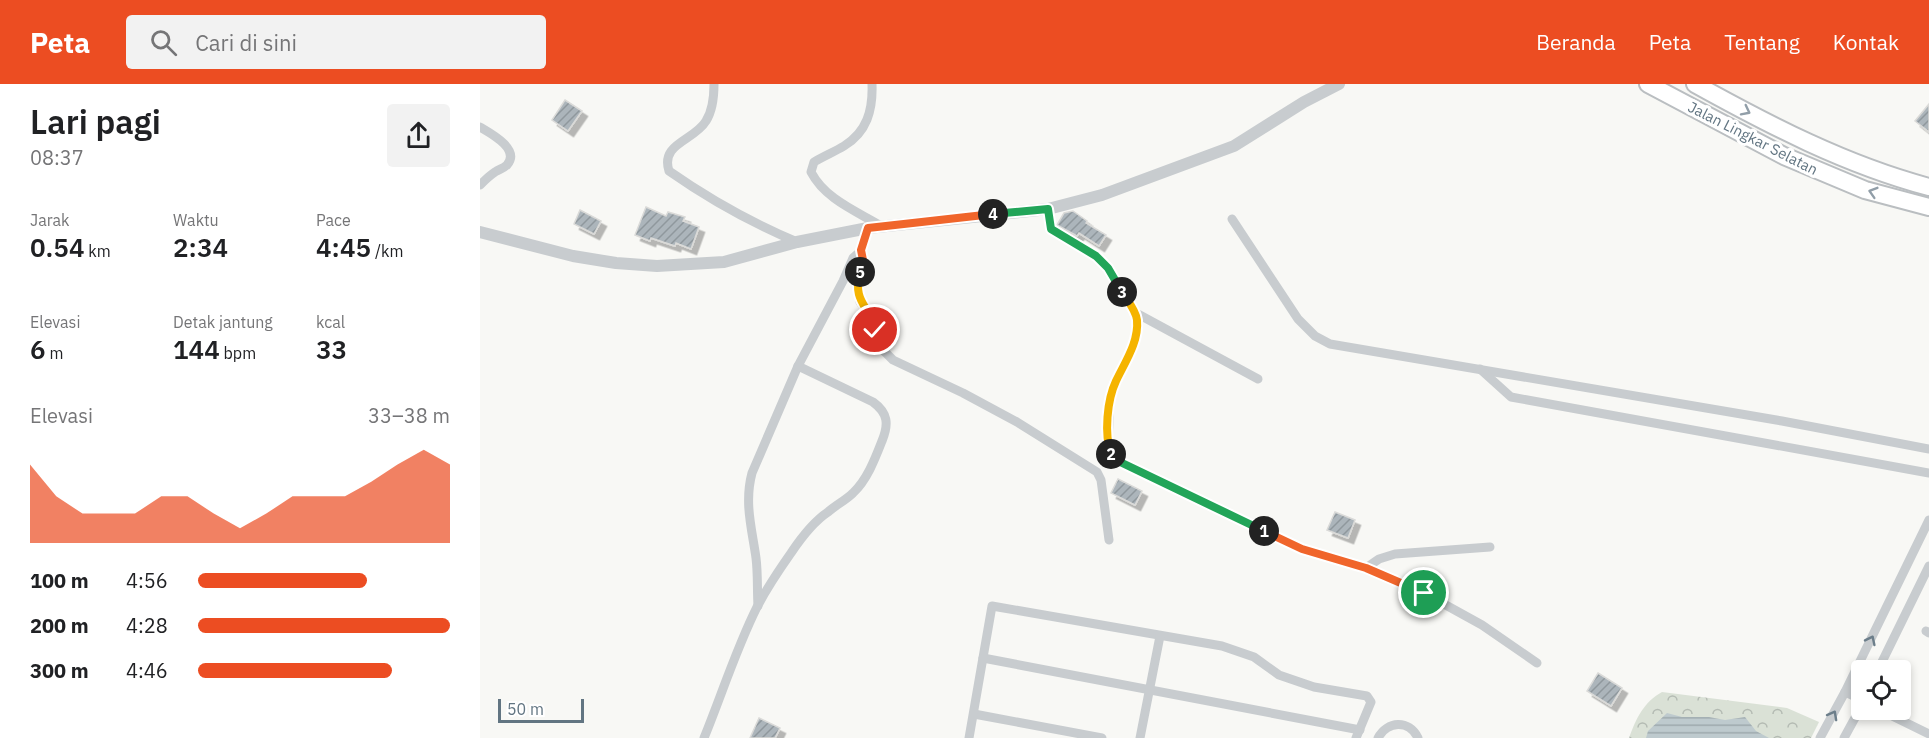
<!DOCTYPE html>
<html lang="id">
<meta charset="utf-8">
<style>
body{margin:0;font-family:"IBM Plex Sans",sans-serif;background:#f2f2f2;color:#202124;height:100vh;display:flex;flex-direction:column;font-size:22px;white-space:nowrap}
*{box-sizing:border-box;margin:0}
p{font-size:20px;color:#757577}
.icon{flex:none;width:33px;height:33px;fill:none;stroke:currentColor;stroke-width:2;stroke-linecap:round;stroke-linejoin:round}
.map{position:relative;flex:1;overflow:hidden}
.details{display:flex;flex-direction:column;background:#fff;width:480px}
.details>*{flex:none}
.tools{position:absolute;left:1371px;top:576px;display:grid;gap:12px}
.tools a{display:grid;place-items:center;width:60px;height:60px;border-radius:6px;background:#fff;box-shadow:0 3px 9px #0003;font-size:30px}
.scale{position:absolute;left:18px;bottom:15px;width:86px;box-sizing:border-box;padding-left:6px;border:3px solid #627582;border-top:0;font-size:16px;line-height:21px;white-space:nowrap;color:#627582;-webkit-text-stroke:4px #fff;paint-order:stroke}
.pin{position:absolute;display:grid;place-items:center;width:51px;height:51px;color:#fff;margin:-26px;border:3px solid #fff;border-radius:50%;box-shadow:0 2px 6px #0007}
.km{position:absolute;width:30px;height:30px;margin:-15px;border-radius:50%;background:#222;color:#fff;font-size:16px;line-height:30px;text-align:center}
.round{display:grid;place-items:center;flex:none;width:63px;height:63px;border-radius:6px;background:#f2f2f2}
.overview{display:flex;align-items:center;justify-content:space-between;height:102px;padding:0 30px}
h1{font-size:33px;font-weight:600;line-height:45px}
.metrics{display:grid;grid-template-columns:repeat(3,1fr);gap:9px;height:102px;padding:6px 30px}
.metrics div{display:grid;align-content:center}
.metrics b{font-size:26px;font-weight:600}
.metrics small{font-size:16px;font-weight:400}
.metrics p{font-size:16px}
.chart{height:168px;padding:12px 30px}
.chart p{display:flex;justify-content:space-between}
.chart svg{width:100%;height:108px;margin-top:6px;fill:#ec4d22;opacity:.7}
ul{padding:0 30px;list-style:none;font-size:20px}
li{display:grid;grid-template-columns:96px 72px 1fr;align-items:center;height:45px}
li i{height:15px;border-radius:8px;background:#ec4d22}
header{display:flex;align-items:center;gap:36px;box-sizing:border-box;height:84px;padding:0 30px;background:#ec4d22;color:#fff}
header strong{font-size:28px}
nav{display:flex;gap:33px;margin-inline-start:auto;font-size:21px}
.search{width:420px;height:54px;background:#f2f2f2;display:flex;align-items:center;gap:15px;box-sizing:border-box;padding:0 21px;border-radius:6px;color:#757577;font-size:22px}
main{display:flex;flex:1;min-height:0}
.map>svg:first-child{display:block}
</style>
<header>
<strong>Peta</strong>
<div class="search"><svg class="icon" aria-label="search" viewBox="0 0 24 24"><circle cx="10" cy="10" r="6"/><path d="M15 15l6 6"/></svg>Cari di sini</div>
<nav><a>Beranda</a><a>Peta</a><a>Tentang</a><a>Kontak</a></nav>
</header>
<main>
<section class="details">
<div class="overview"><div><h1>Lari pagi</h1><p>08:37</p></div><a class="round"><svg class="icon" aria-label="share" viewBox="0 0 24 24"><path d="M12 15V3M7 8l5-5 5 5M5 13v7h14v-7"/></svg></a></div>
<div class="metrics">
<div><p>Jarak</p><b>0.54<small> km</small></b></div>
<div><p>Waktu</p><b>2:34</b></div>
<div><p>Pace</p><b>4:45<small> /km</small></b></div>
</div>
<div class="metrics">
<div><p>Elevasi</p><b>6<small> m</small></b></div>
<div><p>Detak jantung</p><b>144<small> bpm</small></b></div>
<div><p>kcal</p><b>33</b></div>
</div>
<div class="chart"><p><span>Elevasi</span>33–38 m</p>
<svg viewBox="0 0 160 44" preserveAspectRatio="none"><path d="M0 44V12L10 25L20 32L30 32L40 32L50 25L60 25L70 32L80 38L90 32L100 25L110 25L120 25L130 19L140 12L150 6L160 12V44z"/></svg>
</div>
<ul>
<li><b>100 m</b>4:56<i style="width:67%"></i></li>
<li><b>200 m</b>4:28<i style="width:100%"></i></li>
<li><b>300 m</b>4:46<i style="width:77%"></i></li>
</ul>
</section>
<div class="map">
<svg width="1449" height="654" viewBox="0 0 1449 654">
<defs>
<pattern id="park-crowns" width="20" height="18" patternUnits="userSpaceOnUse" patternTransform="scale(1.5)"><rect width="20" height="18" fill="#dae1d6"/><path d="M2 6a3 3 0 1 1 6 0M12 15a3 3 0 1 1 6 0" fill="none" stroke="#b4bbb3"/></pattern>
<pattern id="water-rules" width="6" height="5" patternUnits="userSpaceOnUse" patternTransform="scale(1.5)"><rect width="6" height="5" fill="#becace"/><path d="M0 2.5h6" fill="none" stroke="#9ea9ad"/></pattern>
<pattern id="building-hatch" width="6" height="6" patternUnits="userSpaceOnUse" patternTransform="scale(1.5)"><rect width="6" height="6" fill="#acb5bb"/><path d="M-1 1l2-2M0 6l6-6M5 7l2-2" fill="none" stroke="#8f989d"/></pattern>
<filter id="shadow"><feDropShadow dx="5.5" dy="5.5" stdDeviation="0" flood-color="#0004"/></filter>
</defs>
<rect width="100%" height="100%" fill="#f8f8f5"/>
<path fill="url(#park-crowns)" d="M 1182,608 L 1307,624 L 1339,638 L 1331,654 L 1149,654 C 1156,634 1164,618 1182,608 Z"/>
<polygon fill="url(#water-rules)" points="1187,629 1202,633 1229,633 1245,636 1265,633 1276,647 1289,654 1166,654 1168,647"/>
<g fill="url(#building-hatch)" stroke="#dadad8" stroke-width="1.5" filter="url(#shadow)">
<polygon points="85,16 102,27 88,47 72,36"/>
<polygon points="1449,20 1449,48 1435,37"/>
<polygon points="166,123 186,132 188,128 205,133 203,137 219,143 211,165 196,159 195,162 171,154 170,157 155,151"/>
<polygon points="100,126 121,137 114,150 94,140"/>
<polygon points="593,127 607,137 606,139 626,151 619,162 599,149 597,152 577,141 584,129"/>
<polygon points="638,395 662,407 655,421 631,409"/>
<polygon points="855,428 875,436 868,454 847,446"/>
<polygon points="1118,589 1142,604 1131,622 1107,607"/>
<polygon points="279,634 300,644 295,654 270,654"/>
</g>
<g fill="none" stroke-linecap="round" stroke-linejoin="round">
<g stroke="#babec1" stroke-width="20">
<g id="trunk">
<polyline points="1168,0 1304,72 1385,106 1449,123"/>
<path d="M 1215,0 C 1289,41 1366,81 1449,103"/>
</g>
</g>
<g stroke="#c8cccf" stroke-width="9">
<path d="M 234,0 C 234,13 233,26 226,37 C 214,57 180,59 189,87 C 229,115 272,139 317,158"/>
<path d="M 392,0 C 393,26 387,48 364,62 C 354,68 344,72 334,78 L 331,88 C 345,115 376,127 401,142"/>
<path d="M 0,43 C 10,49 41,65 27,81 C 23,85 19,85 15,88 C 9,92 5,96 0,101"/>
<polyline points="568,125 571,145 617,172 628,184 656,229 657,247 652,264 630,313 628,361 630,369 638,377 822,465 886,484 944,509 1002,541 1057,579"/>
<polyline points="752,135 818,235 835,252 850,260 1302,337 1449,365"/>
<polyline points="381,167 383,176 378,194 378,207 380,218 393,238 401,264 413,276 483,309 537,338 617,388 621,396 629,456"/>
<polyline points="656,229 778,295"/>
<polyline points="1000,285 1031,313 1449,389"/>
<polyline points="886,484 899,475 915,470 1010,463"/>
<path d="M 278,522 C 277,506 278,490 276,474 C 272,445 264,419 272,389 L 318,282"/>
<polyline points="1446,547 1449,549"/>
<polyline points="503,574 880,646"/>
<polyline points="1398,586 1449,482"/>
<polyline points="1365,608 1382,616"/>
<polyline points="1400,626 1449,650"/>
<polyline points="494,630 622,654"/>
<path d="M 224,654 C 242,610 256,565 277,523 C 287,504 299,486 311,469 C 321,454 333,438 348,428 C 356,421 366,416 373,409 C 387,396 395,375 402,357 C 409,340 408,329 393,318 L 318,282 L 363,197 L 373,174 L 381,167 L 388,144"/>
<polyline points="489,654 512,522 742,562 774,573 799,591 834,603 887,612 891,618 876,654"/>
<polyline points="660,654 680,552"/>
<path d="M 898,654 C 907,637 929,635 938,654"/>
<polyline points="1340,654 1365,608 1449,436"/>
<polyline points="1364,654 1382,621"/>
</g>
<polyline stroke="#c8cccf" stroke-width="12" points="0,148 93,172 136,179 177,182 244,178 317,158 388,144 568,125 622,111 754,62 824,18 859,0"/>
<use href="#trunk" stroke="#fff" stroke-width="16"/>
</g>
<defs><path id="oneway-chevron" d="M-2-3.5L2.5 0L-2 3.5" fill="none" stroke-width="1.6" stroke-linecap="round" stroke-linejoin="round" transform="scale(1.5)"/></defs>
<g stroke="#919ea8">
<use href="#oneway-chevron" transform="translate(1266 27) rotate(27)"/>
<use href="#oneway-chevron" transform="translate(1393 108) rotate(-163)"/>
</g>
<g stroke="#6c7e8a">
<use href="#oneway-chevron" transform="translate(1391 556) rotate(-64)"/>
<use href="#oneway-chevron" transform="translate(1353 631) rotate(-61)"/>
</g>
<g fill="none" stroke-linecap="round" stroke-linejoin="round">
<g stroke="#fff" stroke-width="12">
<polyline id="split-1" points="784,447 822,465 886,484 944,509"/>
</g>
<g stroke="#fff" stroke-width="12">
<polyline id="split-2" points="631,370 638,377 784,447"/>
</g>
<g stroke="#fff" stroke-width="12">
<path id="split-3" d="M 631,370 C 624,350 627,316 636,297 C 645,278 659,258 657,236 C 656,226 647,216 642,208"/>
</g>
<g stroke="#fff" stroke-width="12">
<polyline id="split-4" points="513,130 568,125 571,145 616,172 628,184 642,208"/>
</g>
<g stroke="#fff" stroke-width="12">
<polyline id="split-5" points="380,188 383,176 381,166 388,144 513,130"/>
</g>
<g stroke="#fff" stroke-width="12">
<path id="split-6" d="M 380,188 C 372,219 390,221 395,246"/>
</g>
<use href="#split-1" stroke="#f0652b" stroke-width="8"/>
<use href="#split-2" stroke="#22a559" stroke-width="8"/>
<use href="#split-3" stroke="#f5b400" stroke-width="8"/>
<use href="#split-4" stroke="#22a559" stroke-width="8"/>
<use href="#split-5" stroke="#f0652b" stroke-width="8"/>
<use href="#split-6" stroke="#f5b400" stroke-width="8"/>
</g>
<g text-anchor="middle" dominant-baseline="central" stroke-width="6" stroke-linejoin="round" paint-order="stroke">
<g font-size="15" fill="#627582" stroke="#fff">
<text transform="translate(1273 54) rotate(27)">Jalan Lingkar Selatan</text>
</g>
</g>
</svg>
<div class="tools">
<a><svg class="icon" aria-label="locate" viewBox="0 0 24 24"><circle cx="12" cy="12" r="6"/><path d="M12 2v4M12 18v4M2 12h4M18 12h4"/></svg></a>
</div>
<div class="scale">50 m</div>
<div class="pin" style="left:944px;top:509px;background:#1e9e55"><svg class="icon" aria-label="arrive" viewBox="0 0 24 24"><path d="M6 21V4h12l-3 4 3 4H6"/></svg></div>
<div class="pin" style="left:395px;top:246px;background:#d93025"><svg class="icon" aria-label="check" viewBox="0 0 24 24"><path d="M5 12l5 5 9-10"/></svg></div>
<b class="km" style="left:784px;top:447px">1</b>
<b class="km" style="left:631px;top:370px">2</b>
<b class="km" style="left:642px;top:208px">3</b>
<b class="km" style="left:513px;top:130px">4</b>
<b class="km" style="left:380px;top:188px">5</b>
</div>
</main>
